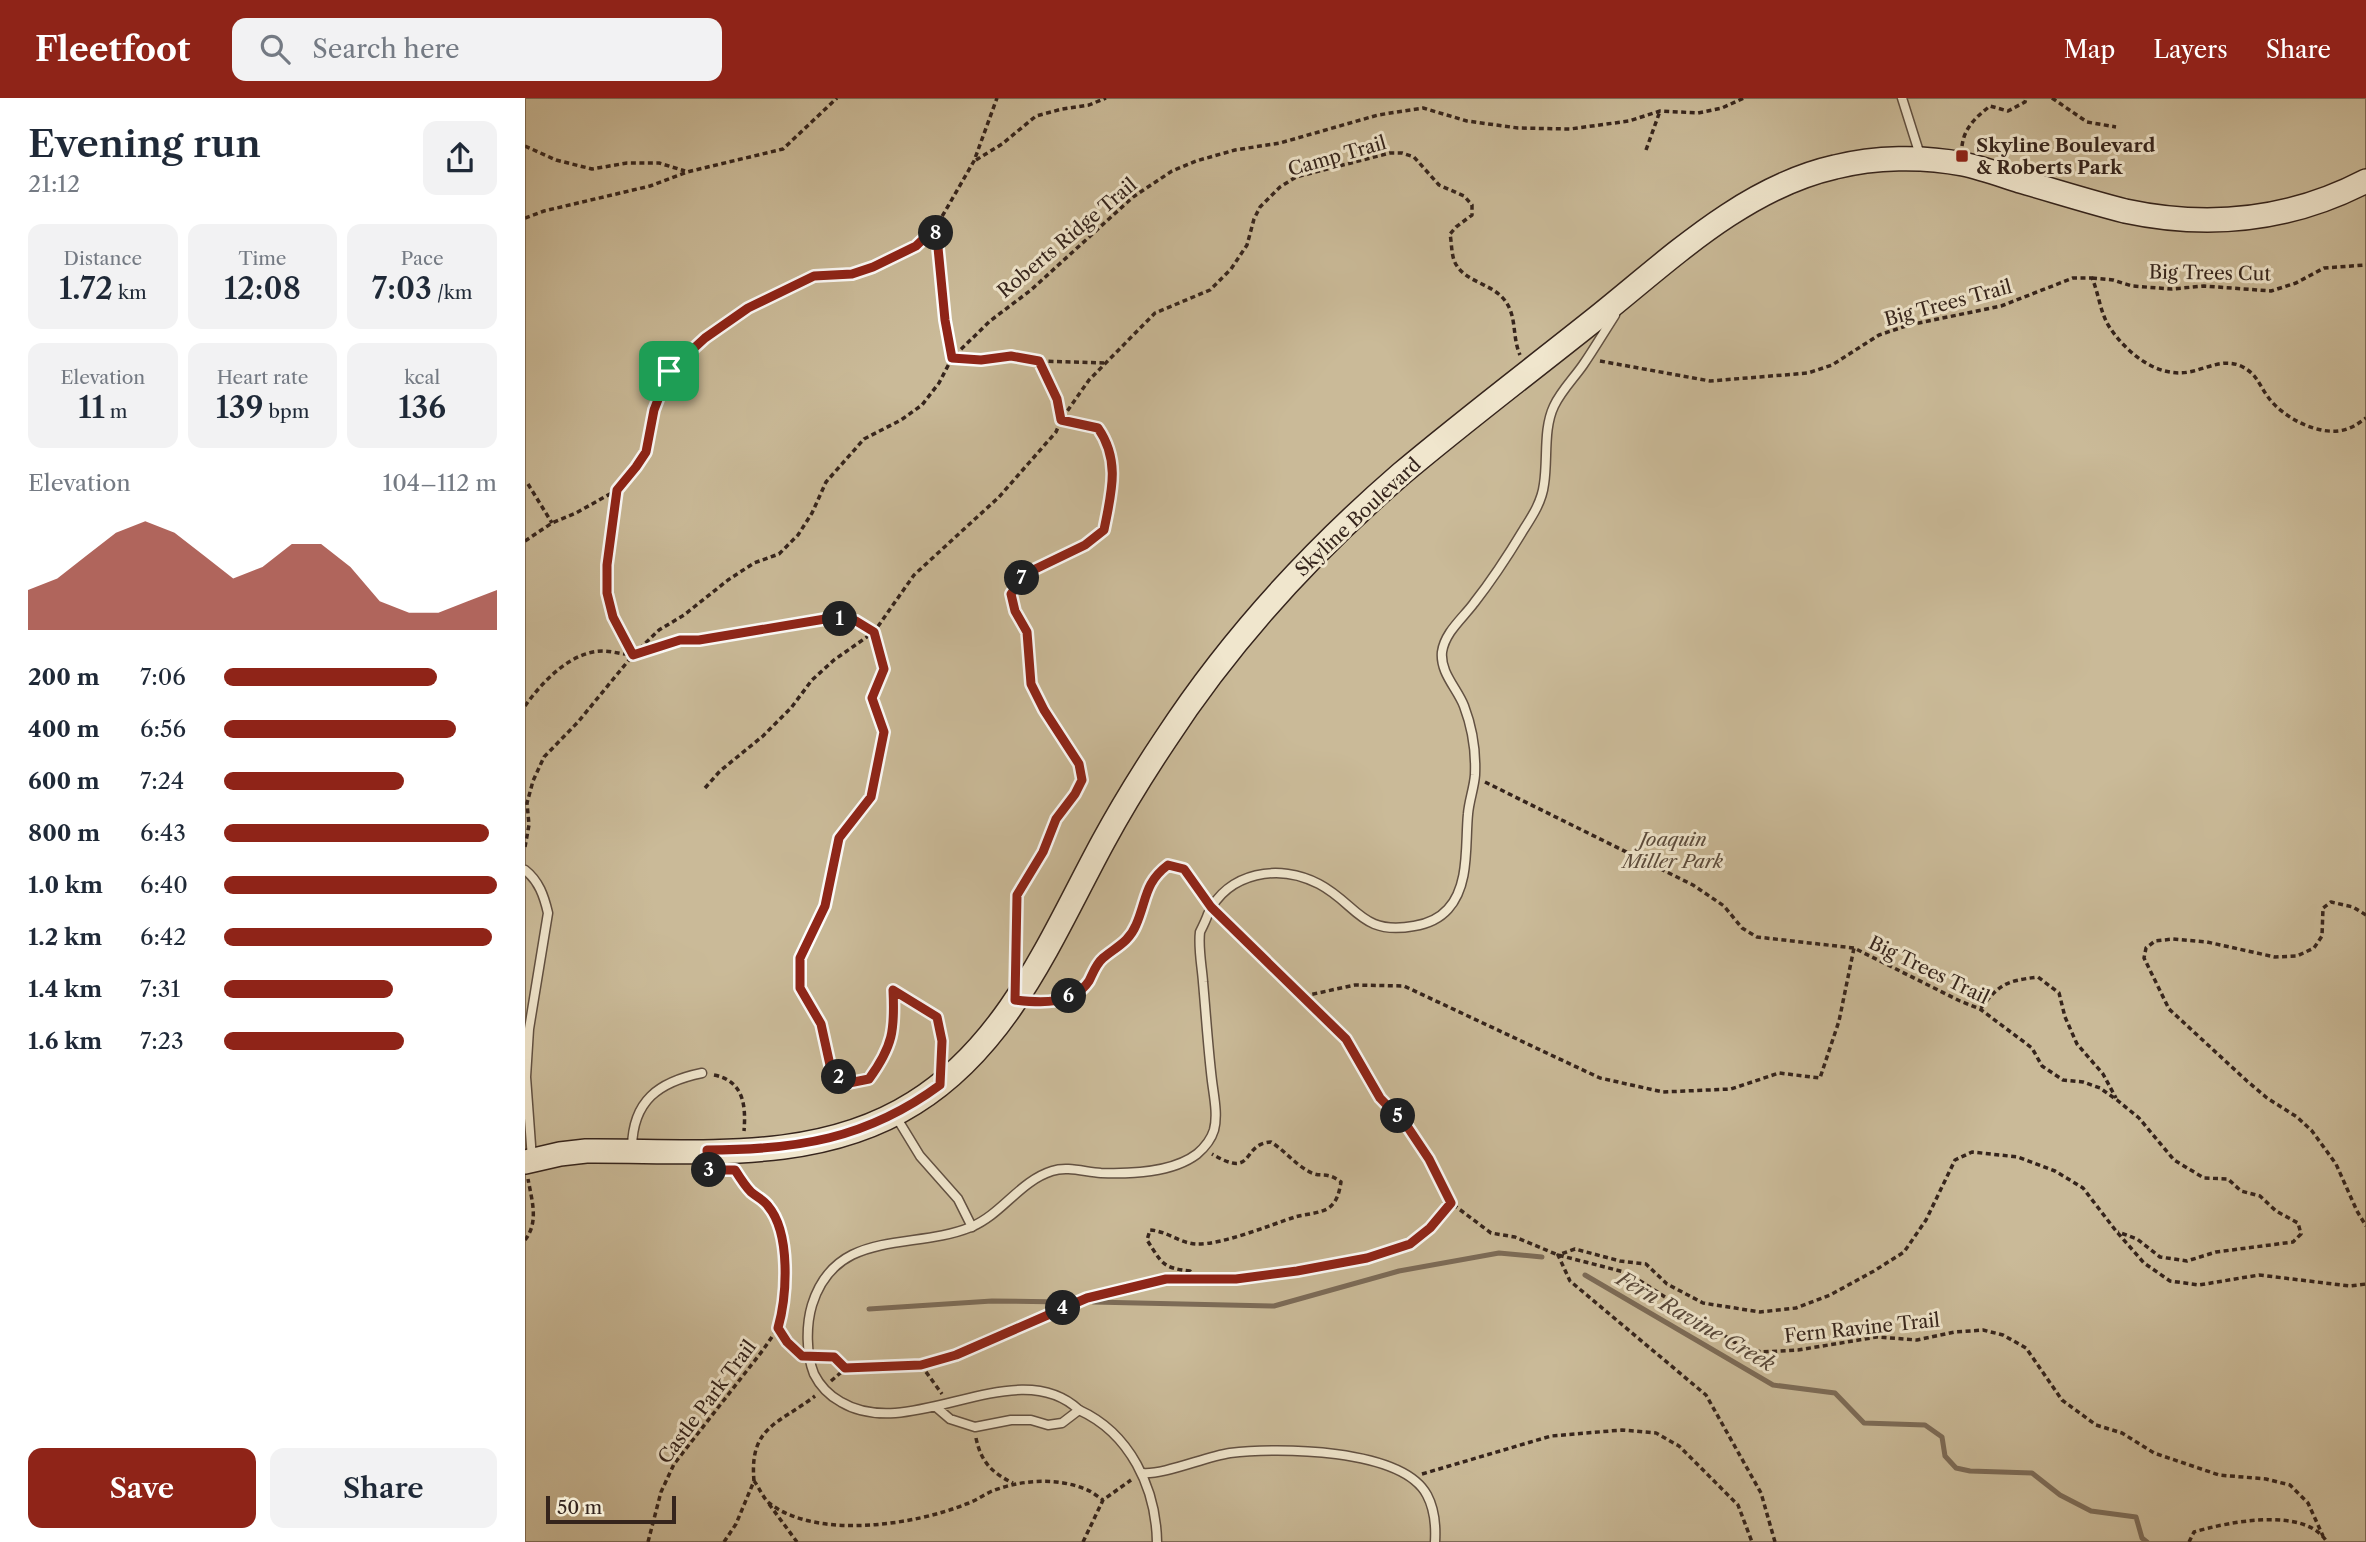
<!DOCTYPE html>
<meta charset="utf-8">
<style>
body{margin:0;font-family:"Libre Caslon Text",serif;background:#f2f2f3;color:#1f2937;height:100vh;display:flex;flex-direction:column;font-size:26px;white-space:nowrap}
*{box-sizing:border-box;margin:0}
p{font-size:23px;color:#747a83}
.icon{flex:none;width:38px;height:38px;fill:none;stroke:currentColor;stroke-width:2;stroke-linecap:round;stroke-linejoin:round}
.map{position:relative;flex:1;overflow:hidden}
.side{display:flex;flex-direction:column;background:#fff;width:525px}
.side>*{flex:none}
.scale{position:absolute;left:21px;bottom:18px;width:130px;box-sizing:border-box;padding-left:7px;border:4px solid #35241c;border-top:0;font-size:19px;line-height:24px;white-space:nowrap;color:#35241c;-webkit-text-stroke:5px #f0e6cd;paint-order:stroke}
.pin{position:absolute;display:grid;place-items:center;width:60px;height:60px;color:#fff;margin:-30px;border-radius:14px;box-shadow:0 4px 10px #0006}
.km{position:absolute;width:35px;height:35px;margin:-18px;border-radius:50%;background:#222;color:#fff;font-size:19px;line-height:35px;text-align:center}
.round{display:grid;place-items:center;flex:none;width:74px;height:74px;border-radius:14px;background:#f2f2f3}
.summary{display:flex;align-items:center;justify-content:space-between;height:119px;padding:0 28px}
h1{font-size:38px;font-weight:600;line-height:52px}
.metrics{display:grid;grid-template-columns:repeat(3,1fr);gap:10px;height:119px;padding:7px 28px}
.metrics div{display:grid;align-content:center;border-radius:14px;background:#f2f2f3;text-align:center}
.metrics b{font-size:30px;font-weight:600}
.metrics small{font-size:19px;font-weight:400}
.metrics p{font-size:19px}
.chart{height:196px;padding:14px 28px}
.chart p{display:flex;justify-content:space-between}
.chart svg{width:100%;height:126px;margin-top:7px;fill:#8f2418;opacity:.7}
.button{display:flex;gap:14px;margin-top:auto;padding:14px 28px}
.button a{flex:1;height:80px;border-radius:14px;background:#8f2418;color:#fff;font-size:28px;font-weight:600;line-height:80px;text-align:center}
.button a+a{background:#f2f2f3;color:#1f2937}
ul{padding:0 28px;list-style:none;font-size:23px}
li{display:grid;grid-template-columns:112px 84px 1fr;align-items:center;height:52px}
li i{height:18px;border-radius:9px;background:#8f2418}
header{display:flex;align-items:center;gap:42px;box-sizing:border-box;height:98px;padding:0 35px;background:#8f2418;color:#fff}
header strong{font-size:33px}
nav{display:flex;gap:38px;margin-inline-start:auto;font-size:24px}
.search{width:490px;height:63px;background:#f2f2f3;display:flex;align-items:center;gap:18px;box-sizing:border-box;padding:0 24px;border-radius:14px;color:#747a83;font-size:26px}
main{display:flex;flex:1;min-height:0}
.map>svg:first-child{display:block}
</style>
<header>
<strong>Fleetfoot</strong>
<div class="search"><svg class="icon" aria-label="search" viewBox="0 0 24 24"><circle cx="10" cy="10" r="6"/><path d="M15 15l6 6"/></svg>Search here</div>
<nav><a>Map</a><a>Layers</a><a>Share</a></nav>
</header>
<main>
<section class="side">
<div class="summary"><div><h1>Evening run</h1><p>21:12</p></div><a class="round"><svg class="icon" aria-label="share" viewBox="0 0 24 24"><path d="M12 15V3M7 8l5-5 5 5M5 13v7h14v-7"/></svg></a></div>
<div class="metrics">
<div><p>Distance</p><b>1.72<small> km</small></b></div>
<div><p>Time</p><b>12:08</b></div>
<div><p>Pace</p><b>7:03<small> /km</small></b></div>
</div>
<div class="metrics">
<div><p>Elevation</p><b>11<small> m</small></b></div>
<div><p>Heart rate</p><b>139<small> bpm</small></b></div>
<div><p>kcal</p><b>136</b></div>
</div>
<div class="chart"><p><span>Elevation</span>104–112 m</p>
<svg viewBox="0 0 160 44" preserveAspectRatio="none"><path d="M0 44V30L10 26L20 18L30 10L40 6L50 10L60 18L70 26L80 22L90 14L100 14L110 22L120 34L130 38L140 38L150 34L160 30V44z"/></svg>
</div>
<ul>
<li><b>200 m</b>7:06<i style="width:78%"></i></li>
<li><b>400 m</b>6:56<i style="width:85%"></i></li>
<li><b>600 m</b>7:24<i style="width:66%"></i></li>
<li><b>800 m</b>6:43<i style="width:97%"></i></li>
<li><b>1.0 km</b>6:40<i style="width:100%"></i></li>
<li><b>1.2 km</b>6:42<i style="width:98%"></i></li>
<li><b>1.4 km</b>7:31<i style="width:62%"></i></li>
<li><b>1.6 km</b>7:23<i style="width:66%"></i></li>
</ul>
<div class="button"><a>Save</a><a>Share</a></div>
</section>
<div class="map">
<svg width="1841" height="1444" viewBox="0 0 1841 1444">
<rect width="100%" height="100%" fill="#e8d9b2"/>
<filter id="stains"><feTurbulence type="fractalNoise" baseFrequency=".00286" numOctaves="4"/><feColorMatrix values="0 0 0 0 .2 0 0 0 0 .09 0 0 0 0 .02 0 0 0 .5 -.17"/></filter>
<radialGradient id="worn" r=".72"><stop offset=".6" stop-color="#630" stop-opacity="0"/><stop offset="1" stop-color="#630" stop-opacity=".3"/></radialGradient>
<rect fill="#caba98" stroke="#806f5a" stroke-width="2" x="0" y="0" width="1841" height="1444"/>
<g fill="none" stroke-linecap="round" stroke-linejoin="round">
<g stroke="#7c6b57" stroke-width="5">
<polyline points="1060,1177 1248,1287 1310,1295 1339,1325 1400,1327 1417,1339 1420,1358 1431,1370 1445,1373 1507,1375 1535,1397 1566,1413 1611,1419 1617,1440 1622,1444"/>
<polyline points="568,1204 749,1208 874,1173 974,1155 1017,1159"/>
<polyline points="344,1211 467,1203 539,1204"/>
</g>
<g stroke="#625142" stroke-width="11">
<g id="service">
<polyline points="1377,0 1395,57"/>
<path d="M 0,772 C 14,783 19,798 23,815 L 4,931 L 1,979 L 7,1061"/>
<polyline points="370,1017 395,1058 433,1101 447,1129"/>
<path d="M 107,1049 C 108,1003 133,984 177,975"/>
<path d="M 411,1309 L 425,1321 L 450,1329 L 486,1322 L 506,1322 L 523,1327 L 537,1325 L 554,1312 C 491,1253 386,1346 316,1304 C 305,1298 295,1288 289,1276 C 281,1256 281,1227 287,1207 C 311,1129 388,1153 446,1129 C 477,1116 495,1083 527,1073 C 542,1068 560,1074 576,1075 C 606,1076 647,1075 672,1056 C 679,1050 686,1042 689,1032 C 693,1017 689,999 687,983 C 683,950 681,917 678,884 C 677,869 673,850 675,834 C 676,832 682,819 683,816 C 703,774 754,765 794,786 C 832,806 836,838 889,828 C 902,826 914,821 923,811 C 945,787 940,746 943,716 C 944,703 949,690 950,677 C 951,654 947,629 939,608 C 932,590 915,575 917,554 C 920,534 938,520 949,505 C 967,482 984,456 999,431 C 1008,417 1017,403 1019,386 C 1023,361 1018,331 1029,308 C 1036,293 1049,280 1058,267 C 1069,251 1079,234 1090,217"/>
<path d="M 554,1312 C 605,1335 631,1390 632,1444"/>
<path d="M 617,1375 C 639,1377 679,1359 705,1355 C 751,1349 877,1350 902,1397 C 910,1412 911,1428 910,1444"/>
</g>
</g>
<g stroke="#35241c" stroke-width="26">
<path id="secondary" d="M 0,1064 L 35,1056 L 61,1053 C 171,1052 291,1067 389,1005 C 484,946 527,838 578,744 C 597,709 618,675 640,642 C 705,542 786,454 876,376 C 939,323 1005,273 1069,222 C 1142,164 1217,90 1310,69 C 1350,59 1397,58 1438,66 C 1457,70 1476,77 1495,83 C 1530,93 1565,104 1600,113 C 1684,131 1764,123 1841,83"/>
</g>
<g stroke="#35241c" stroke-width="3.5" stroke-dasharray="5 3.5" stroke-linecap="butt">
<polyline points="1527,0 1562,24 1591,29"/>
<polyline points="0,48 31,62 67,71 102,65 134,65 160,73"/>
<path d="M 1437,48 C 1439,30 1451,19 1465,8 L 1483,13 L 1500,4 L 1501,0"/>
<polyline points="1121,52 1135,13"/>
<polyline points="451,62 477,46 511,18 537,11 564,7 581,0"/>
<polyline points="0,120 19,113 125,88 162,74 258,51 312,0"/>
<polyline points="1567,180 1588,182 1607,188 1647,191 1679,188 1746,193 1771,185 1799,170 1841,167"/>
<path d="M 427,260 L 456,262 L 486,258 L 514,263 L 532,301 L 536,322 L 573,330 C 596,364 586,395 579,432 L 560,447 L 500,476 L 486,496 L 490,513 L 502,534 L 502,565 L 506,586 L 519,612 L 554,666 L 557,682 L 550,696 L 532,721 L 518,754 L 492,797 L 490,864"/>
<polyline points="427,260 420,222 411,129 449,63 472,0"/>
<polyline points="515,263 579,265"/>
<path d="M 1075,263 L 1185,283 L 1283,275 L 1307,267 L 1354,237 L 1384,227 L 1476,208 L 1548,180 L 1567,180 C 1574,196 1575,215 1585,230 C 1602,255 1632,280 1664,274 C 1681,271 1698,260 1716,268 C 1732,276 1733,285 1743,299 C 1758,320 1796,340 1822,331 C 1829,329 1835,324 1841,320"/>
<polyline points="3,386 27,425"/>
<polyline points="92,392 82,467 82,494 88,519 108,557"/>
<polyline points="0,443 27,425 51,415 92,392 111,369 121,353 129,312 144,273 163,253 200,224 289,178 327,176 348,169 391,148 411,129"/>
<path d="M 0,608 C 17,584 46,553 78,553 C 89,553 100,558 110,556 C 134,551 149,542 174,542 L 305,520 L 331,523 L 349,534 L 359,571 L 347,600 L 359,634 L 346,699 L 315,740 L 300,808 L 275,860 L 275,890 L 296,926 L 305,967 L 319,986 L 344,981 C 367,948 370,933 368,893 L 412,919 L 417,943 L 416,960"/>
<polyline points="960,684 1168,787 1199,808 1217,830 1232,839 1329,850 1435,903 1455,911 1507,950 1517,968 1538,982 1558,984 1575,990 1592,1002 1614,1020 1649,1062 1679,1080 1703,1081 1716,1093 1735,1098 1751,1113 1773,1125 1776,1136 1768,1144 1691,1154 1662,1163 1635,1159 1612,1141 1593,1134"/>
<path d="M 180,690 L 195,673 L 238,638 L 266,610 L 287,582 L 309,562 L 349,534 L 389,477 L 474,399 L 531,334 L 536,322 L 564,282 L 630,215 L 685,192 L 706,171 L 722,147 L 729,121 L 735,109 L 755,89 L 771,79 L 865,55 L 877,55 L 889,59 L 914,87 L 939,98 L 947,107 L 947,117 L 931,129 L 925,136 C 927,146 926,160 932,168 C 943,185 969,186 981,204 C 992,220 987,239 995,257"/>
<polyline points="0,749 4,727 2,705 8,683 19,659 53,624 108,557 134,532 159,517 203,482 229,465 254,456 273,437 287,415 301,384 339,341 376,322 397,307 414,285 427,260 465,223 506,192 608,99 647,73 671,63 710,52 755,45 853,17 898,10 942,23 993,30 1045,31 1104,23 1135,13 1173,15 1197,10 1219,0"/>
<polyline points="1841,817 1828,809 1806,804 1798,810 1797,838 1789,850 1772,858 1750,859 1682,844 1648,841 1630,843 1621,850 1619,860 1644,911 1722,983 1742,1000 1772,1019 1787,1033 1811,1066 1832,1113 1841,1128"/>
<polyline points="695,819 821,941 855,1000 882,1028 904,1061 926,1105 966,1135 990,1139 1033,1157 1103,1175 1214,1247 1236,1254 1273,1252 1352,1239 1392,1242 1430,1234 1458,1232 1478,1237 1501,1250 1537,1302 1571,1327 1597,1335 1629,1355 1694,1377 1741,1381 1765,1387 1783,1405 1798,1438"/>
<polyline points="779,898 830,887 879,888 1075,980 1138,994 1206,991 1254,975 1295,980 1314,923 1329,850"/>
<path d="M 513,905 C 520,906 527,903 534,901 C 567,892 557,882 576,862 C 588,849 603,846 611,828 C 623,803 618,786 643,767 L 659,771 L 679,800"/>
<path d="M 1456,910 C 1475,885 1482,883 1513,879 L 1534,895 L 1540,919 L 1552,946 L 1578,976 L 1591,1000"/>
<path d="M 189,977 C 219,983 221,1008 219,1033"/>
<path d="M 0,1142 C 14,1124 7,1103 3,1081"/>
<path d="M 670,1181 L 665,1173 C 637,1170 637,1165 622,1142 L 625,1132 C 642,1133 654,1145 671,1146 C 697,1147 745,1127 770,1119 C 780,1116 792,1116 802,1111 C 812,1105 814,1095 816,1084 C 800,1072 796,1081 783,1073 C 770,1066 759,1052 746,1044 C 715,1046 731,1082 687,1056"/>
<polyline points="253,1230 271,1253"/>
<polyline points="295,1257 309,1259 320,1271 396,1267 431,1257 561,1200 641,1181 711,1181 772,1173 841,1160 885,1146 905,1130 926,1105"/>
<polyline points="396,1267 417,1296"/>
<polyline points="306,1283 320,1271"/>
<path d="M 451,1340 C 456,1364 467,1375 488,1385"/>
<polyline points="897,1376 1026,1338 1097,1332 1131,1335 1154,1348 1213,1407 1227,1444"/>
<path d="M 229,1383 C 224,1328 254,1326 290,1298"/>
<polyline points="244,1406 272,1444"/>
<polyline points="123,1444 136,1394 149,1366 238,1252 253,1230 257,1214 259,1150 253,1126 243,1107 224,1092 210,1073"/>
<path d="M 199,1444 L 211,1426 L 229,1383 C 234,1389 238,1400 244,1405 C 291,1442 390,1427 441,1406 C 450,1403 457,1398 465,1394 C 493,1382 531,1379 560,1391 C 566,1393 572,1398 578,1402"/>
<polyline points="558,1444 578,1402 606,1382"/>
<polyline points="1250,1444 1236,1395 1181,1297 1045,1183 1033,1157 1050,1151 1095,1163 1121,1166 1142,1186 1178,1205 1235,1214 1271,1210 1305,1197 1349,1173 1379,1154 1401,1122 1430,1062 1447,1054 1493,1059 1530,1073 1558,1090 1591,1133 1619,1165 1645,1183 1674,1187 1734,1177 1825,1188 1841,1186"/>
<path d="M 1664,1444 L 1669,1434 C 1703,1424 1780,1408 1802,1444"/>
</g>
<use href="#service" stroke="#f0e6cd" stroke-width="8"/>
<use href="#secondary" stroke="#f0e6cd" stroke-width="23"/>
</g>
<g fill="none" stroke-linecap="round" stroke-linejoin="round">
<g stroke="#fff" stroke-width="14">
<path id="route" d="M 411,129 L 420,222 L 427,260 L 456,262 L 486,258 L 514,263 L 532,301 L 536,322 L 573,330 C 596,363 586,396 579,432 L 560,447 L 500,476 L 486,496 L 490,513 L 502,534 L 506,586 L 519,612 L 554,666 L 557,682 L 550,696 L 531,721 L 518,754 L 492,797 L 490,902 C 516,905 548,907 564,883 C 568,875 571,866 578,860 C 591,849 604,844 611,827 C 622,802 619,785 643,767 L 659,771 L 686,809 L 821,941 L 855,1000 L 882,1028 L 904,1061 L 926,1105 L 905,1130 L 885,1146 L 842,1160 L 772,1173 L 711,1181 L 641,1181 L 562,1200 L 431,1257 L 396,1267 L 320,1270 L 309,1259 L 277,1258 L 262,1244 L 253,1230 C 262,1198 266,1135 243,1108 C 239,1102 232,1099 226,1094 C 220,1088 215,1080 210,1072 L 183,1072 L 182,1052 C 271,1052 342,1041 415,987 L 417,943 L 412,919 L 368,892 C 370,932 368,948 344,981 L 319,986 L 305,967 L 296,926 L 275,890 L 275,860 L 300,808 L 314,740 L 346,699 L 359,634 L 347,600 L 359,571 L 349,534 L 331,523 L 306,520 L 174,542 L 155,542 L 108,557 L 88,519 L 82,495 L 82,467 L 92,392 L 111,369 L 121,354 L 129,312 L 144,273 L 180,240 L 223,210 L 289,178 L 327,176 L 348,169 L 391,148 Z"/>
</g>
<use href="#route" stroke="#8f2418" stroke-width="9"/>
</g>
<rect fill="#8f2418" stroke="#f0e6cd" stroke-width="2.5" x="1430" y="51" width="14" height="14" rx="3.5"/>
<g text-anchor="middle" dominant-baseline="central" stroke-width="6" stroke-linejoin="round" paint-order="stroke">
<g font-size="19" font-weight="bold" fill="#35241c" stroke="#f0e6cd" text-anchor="start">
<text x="1451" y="47">Skyline Boulevard<tspan x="1451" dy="22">&amp; Roberts Park</tspan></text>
</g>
<g font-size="19" fill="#35241c" stroke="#f0e6cd">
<text transform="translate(812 58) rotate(-16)">Camp Trail</text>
<text transform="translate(542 140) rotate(-40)">Roberts Ridge Trail</text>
<text transform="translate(1685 175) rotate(1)">Big Trees Cut</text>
<text transform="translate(1423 205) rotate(-15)">Big Trees Trail</text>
<text transform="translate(833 419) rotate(-43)">Skyline Boulevard</text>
<text transform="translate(1404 872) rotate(26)">Big Trees Trail</text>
<text transform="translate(1337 1230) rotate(-6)">Fern Ravine Trail</text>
<text transform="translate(182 1304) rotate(-53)">Castle Park Trail</text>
</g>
<g font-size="19" font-style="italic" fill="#5a4a3b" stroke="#f0e6cd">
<text x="1148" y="741">Joaquin<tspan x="1148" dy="22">Miller Park</tspan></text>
</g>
<g font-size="21" font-style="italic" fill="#58483a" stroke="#f0e6cd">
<text transform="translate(1171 1223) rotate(30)">Fern Ravine Creek</text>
</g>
</g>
<rect width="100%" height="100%" filter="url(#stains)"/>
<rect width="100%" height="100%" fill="url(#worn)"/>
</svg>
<div class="scale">50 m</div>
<div class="pin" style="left:144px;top:273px;background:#1e9e55"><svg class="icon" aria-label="arrive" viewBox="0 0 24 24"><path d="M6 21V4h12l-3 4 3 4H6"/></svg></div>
<b class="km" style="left:315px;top:521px">1</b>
<b class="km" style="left:314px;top:979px">2</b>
<b class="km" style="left:184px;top:1072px">3</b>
<b class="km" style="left:538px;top:1210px">4</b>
<b class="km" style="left:873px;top:1018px">5</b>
<b class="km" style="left:544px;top:898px">6</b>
<b class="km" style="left:497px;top:480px">7</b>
<b class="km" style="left:411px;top:135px">8</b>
</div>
</main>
